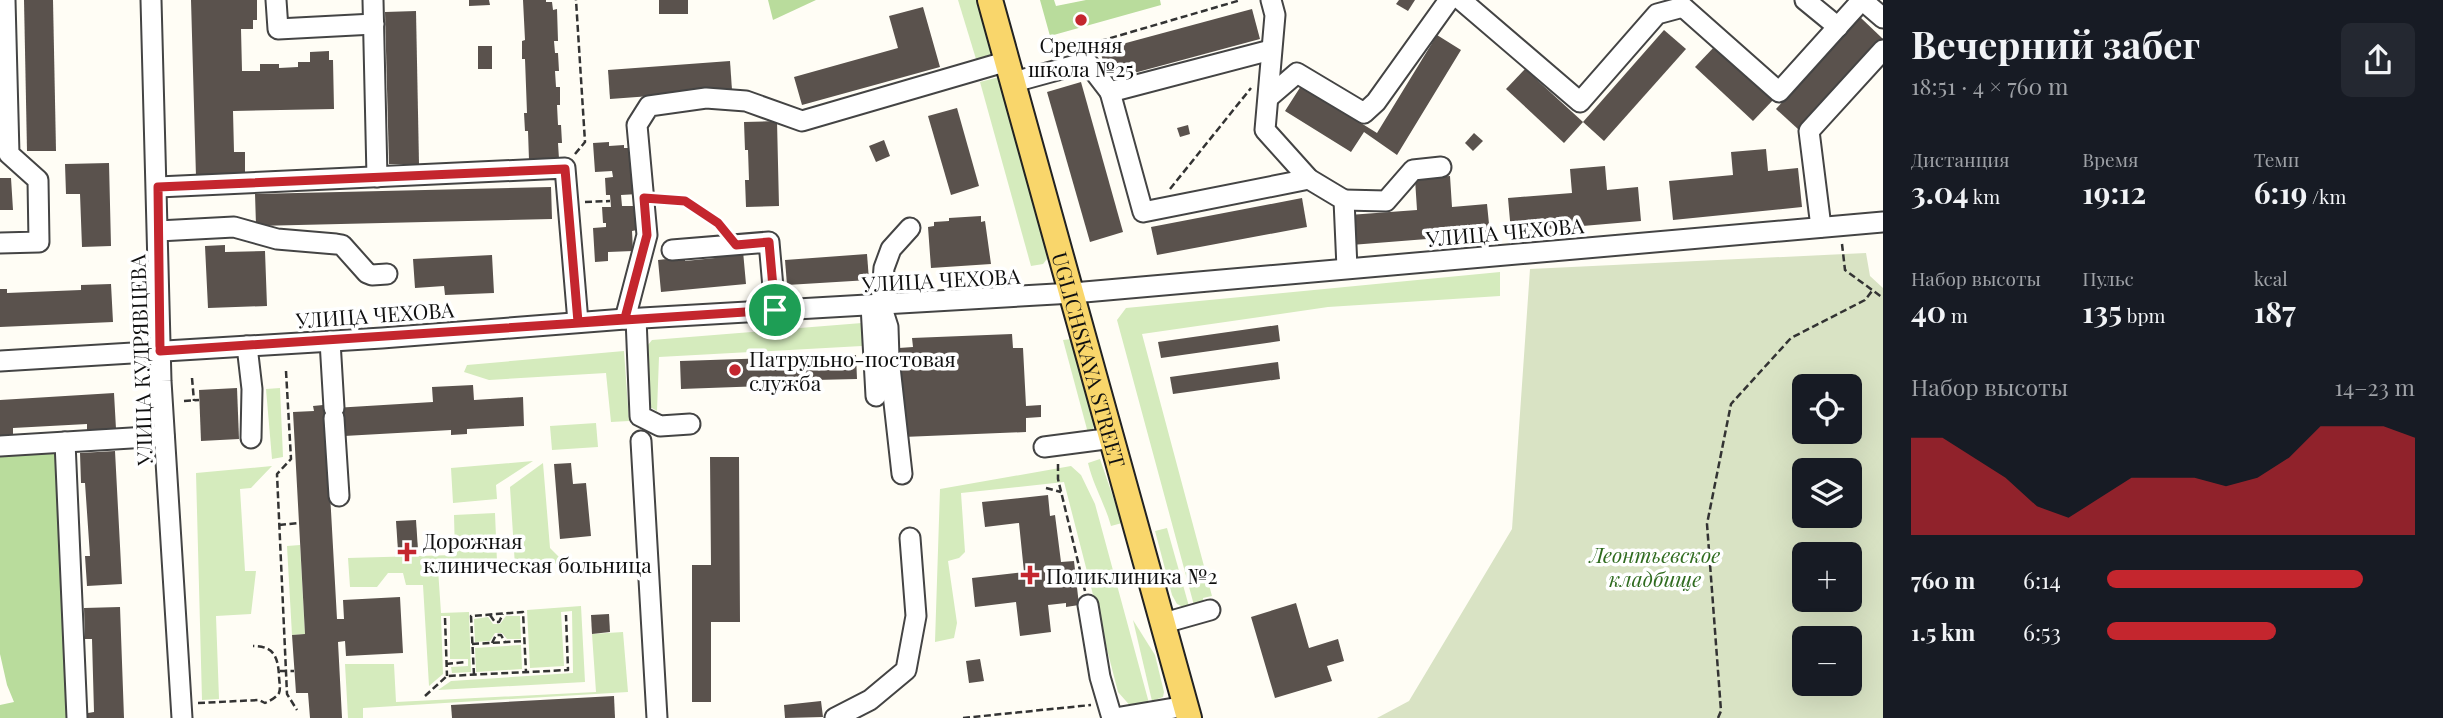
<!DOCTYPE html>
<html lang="ru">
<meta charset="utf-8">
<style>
body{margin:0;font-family:"Playfair Display",serif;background:#242831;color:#f1f3f6;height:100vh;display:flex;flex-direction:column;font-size:26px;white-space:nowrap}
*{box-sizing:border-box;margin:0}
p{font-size:23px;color:#9ea1a6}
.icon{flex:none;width:38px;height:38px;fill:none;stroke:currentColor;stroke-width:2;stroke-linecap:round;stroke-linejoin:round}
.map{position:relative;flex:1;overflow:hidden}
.drawer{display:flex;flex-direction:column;background:#171b24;width:560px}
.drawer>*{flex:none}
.controls{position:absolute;left:1792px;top:374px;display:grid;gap:14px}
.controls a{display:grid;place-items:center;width:70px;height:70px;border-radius:10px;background:#171b24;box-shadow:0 7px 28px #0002;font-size:35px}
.pin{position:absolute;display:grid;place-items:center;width:60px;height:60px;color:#fff;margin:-30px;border:4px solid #fff;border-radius:50%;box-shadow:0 2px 7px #0007}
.round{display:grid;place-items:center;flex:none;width:74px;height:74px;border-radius:10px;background:#242831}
.head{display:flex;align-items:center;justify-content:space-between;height:119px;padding:0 28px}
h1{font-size:38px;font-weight:700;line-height:52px}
.figures{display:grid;grid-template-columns:repeat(3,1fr);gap:10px;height:119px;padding:7px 28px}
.figures div{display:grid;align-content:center}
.figures b{font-size:30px;font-weight:700}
.figures small{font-size:19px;font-weight:400}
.figures p{font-size:19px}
.chart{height:196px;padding:14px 28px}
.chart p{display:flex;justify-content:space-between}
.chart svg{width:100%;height:126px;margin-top:7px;fill:#c4262e;opacity:.7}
ul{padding:0 28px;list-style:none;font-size:23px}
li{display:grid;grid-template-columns:112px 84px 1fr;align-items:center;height:52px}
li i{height:18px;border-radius:9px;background:#c4262e}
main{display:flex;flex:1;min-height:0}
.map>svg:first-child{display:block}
</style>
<main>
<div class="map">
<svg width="1883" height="718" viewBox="0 0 1883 718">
<rect width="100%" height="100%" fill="#fffdf5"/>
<g fill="#d5ebbd">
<polygon points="958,0 976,0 993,54 976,59"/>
<polygon points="999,77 1046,249 1047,259 1043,264 1031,266 980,82"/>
<polygon points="1500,272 1500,296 1328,307 1142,334 1212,596 1203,598 1205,607 1195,609 1117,320 1126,308"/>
<polygon points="862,323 862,346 659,357 657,411 643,403 640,355 652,340"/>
<polygon points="1071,339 1094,424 1092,434 1088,433 1063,340"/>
<polygon points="624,351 629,421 611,422 606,373 489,380 464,372 467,365"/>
<polygon points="280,388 283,457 272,459 266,389"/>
<polygon points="596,423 598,447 552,450 550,426"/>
<path d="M 1100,459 L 1122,523 L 1111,526 C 1105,504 1093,485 1088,463 Z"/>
<polygon points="533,461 496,485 497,499 453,503 451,468"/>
<polygon points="543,463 550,548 565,563 515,566 510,487"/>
<polygon points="272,466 251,488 240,489 245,571 256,571 251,614 216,616 219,699 202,700 196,473"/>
<polygon points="1071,466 1081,475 1095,504 1149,703 1133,709 1118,692 1064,482 961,493 965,552 959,558 948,561 957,623 954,638 935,642 940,489"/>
<polygon points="495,513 497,562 438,569 441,613 469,612 471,672 452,673 451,667 468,666 468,659 450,659 450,616 441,616 443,674 429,686 423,585 406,585 403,573 388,573 377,587 350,587 348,558 455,555 454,515"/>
<polygon points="1167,528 1190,610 1177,604 1172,595 1155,531"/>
<polygon points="300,545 305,634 292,635 287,546"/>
<polygon points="581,606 585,682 438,690 451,681 573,673 572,611 561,612 564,666 530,668 527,610"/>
<polygon points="506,616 520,616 521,639 507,639 502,633 495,633 490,641 475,642 474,619 488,617 493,624 500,624"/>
<polygon points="1133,620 1155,655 1164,692 1163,697 1152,701"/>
<polygon points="623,632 628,692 363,708 363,718 348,718 345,664 394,664 396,702 596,692 592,634"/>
<polygon points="521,645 522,669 476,672 475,648"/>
</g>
<g fill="#b9dc9c">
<polygon points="768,0 816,0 773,20"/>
<polygon points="1040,0 1054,0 1056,6 1086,0 1160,0 1161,5 1050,36"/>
<polygon points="58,447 70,718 0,718 0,705 14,702 7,685 0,654 0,450"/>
</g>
<path fill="#d9e3c4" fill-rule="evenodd" d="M 1866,253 L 1870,276 L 1883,288 L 1883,718 L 1377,718 L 1409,701 L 1512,529 L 1530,269 ZM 1804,387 L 1850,387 L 1850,432 L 1804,432 ZM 1804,471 L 1850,471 L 1850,516 L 1804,516 ZM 1804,555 L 1850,555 L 1850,600 L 1804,600 ZM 1804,639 L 1850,639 L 1850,684 L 1804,684 Z"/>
<g fill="#5a524d">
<polygon points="24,0 53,0 56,151 27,151"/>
<polygon points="191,0 257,0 257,20 253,20 253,29 241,29 242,71 260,71 260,64 279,64 279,68 298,67 298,62 310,62 310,52 329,51 329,60 333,60 334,109 233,111 234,152 245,152 245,176 196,177"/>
<polygon points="469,0 489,0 490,5 469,6"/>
<polygon points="523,0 546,0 546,2 552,2 553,10 557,9 558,41 554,41 555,53 558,53 559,71 555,71 556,87 560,87 560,105 557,105 558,125 561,125 562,143 558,143 559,159 529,160 528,131 525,131 524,113 527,113 525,59 522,59 522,41 525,40"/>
<rect x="659" y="0" width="29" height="14"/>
<polygon points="1399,0 1415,0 1408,11 1396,4"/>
<polygon points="923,7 940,67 802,105 794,77 898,48 889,16"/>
<polygon points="1252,9 1260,39 1108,80 1100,50"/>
<polygon points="416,11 419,164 389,164 385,12"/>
<polygon points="1860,17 1883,39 1799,130 1776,109"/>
<polygon points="1664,30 1686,49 1604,141 1583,122"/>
<polygon points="1437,35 1461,50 1397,155 1364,132 1351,152 1285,111 1301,86 1377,133"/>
<polygon points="1716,45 1774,99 1753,121 1695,67"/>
<rect x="478" y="46" width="14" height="23"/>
<polygon points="730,61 732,90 610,99 608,70"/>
<polygon points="1525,69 1583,122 1564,143 1506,89"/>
<polygon points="1081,82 1123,232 1090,242 1047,92"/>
<polygon points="957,108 979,186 951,195 928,116"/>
<polygon points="777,121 779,206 746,207 745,180 749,180 748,150 745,150 744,122"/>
<polygon points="1188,125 1190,134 1180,137 1177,128"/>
<polygon points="1474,133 1483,141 1473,151 1465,143"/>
<polygon points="884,140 890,156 876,162 869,146"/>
<polygon points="609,142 609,146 624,145 624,148 634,148 638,194 621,195 622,206 635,206 637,230 632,231 633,251 608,252 608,261 595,262 593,228 606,227 606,223 603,223 602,207 611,207 610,195 606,195 605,178 613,177 612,171 595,172 593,143"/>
<polygon points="1766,149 1768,171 1798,168 1802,207 1673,220 1669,181 1733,175 1731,152"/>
<polygon points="109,163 111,246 82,247 80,194 66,194 65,164"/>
<polygon points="1605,166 1607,190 1638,187 1641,221 1511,232 1508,198 1572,193 1570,169"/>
<polygon points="1450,176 1452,207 1487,204 1490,234 1351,245 1349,215 1417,210 1415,179"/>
<polygon points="0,178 11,178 13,210 0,210"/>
<polygon points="551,187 552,219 256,226 255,194"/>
<polygon points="1302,198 1307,227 1157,255 1151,227"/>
<polygon points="981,216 981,222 985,221 991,264 931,268 928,227 934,226 934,222 949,221 949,218"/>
<polygon points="225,245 225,252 265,251 267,306 208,308 205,246"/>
<polygon points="743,251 746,284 661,292 658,260 685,257 685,261 715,258 714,254"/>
<polygon points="867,254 869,280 787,285 785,260"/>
<polygon points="492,255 494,293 445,295 444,286 415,288 413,259"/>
<polygon points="111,284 113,322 0,327 0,289 7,289 7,293 81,290 81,285"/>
<polygon points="1278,325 1280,341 1161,358 1158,342"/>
<polygon points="1012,334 1013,348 1023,348 1026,406 1041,405 1041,417 1026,418 1026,432 903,437 899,348 913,347 912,338"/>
<polygon points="856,355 857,379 815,380 815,384 681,389 680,361"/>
<polygon points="1278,362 1280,379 1173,394 1170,377"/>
<polygon points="473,385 474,400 523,397 524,426 467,429 467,434 451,435 451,430 344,436 327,439 337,619 344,619 343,600 400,597 403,653 346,656 345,641 338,642 342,718 310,718 308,693 296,693 292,635 305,634 293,412 314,411 313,406 333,404 334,408 433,402 432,387"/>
<polygon points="237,388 239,439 201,441 199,390"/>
<polygon points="114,393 116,429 87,431 87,424 13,428 13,436 0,437 0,400"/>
<polygon points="115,451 122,584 87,586 85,556 90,556 85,483 81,483 80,453"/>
<polygon points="710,457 739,457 740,622 711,622 711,702 692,702 692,565 711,565"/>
<polygon points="571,463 573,484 586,483 591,536 560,539 554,464"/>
<polygon points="1048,495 1050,516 1055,515 1061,562 1074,561 1079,605 1066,607 1066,603 1048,605 1051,632 1020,636 1016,602 975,607 972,578 1024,572 1019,523 985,527 982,502"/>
<polygon points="416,520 418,550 398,551 396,521"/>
<polygon points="1296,603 1309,648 1338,639 1344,661 1327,666 1332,681 1275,698 1251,617"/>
<polygon points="120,607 124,718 88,718 88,713 94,712 92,639 85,639 84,608"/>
<polygon points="609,614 610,632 592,634 591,615"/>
<polygon points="980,659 984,681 969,683 966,661"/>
<polygon points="614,696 615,718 452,718 451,705"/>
<polygon points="821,701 823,717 785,718 784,705"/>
</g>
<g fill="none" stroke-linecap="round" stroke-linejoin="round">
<g stroke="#444" stroke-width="23">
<g id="minor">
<polyline points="151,0 161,381 182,718"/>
<polyline points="276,0 278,29 374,24"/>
<polyline points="373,0 377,177"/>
<polyline points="1271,0 1275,15 1265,130 1309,179 1344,200 1347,268"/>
<polyline points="1461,0 1580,102 1657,14 1683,7 1779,92 1862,0"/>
<polyline points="1805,0 1838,27"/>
<polyline points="1862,0 1883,18"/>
<polyline points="1014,82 1087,62 1110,92 1271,50"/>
<polyline points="1110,92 1143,212 1309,179"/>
<polyline points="1269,97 1297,73 1364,113 1376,102 1449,0"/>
<polyline points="158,187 565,168 578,322"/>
<polyline points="1344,200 1386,201 1413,170 1441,167"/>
<polyline points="1821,227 1809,131 1883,50"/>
<polyline points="158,231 234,227 277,239 336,244 342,245 367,273 372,275 387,274"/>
<polyline points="0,243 39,242 38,180 9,154 5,0"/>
<polyline points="672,250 769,242 775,310"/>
<polyline points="871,305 876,396"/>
<polyline points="636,318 640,416 660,426 690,424"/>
<polyline points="625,319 647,235 637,125 649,106 706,98 746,101 802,121 1008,61"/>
<polyline points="330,341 334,408"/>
<polyline points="247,346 252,389 251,438"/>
<polyline points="0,361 382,338 625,319 1073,293 1883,222"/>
<polyline points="334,418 339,496"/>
<polyline points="641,441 657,718"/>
<polyline points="65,442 77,718"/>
<polyline points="0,446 164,436"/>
<polyline points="1044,447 1113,438"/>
<polyline points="902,474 889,358 888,327 881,305 884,268 891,249 910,228"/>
<polyline points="1088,605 1100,677 1112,718"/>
<polyline points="1164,623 1210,610"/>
<polyline points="835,718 870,700 906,670 916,616 910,538"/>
<polyline points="1115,718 1186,706"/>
</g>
</g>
<g stroke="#222" stroke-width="28">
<g id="major">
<path id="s1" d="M 990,0 L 1189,718"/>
</g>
</g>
<g stroke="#333" stroke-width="2.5" stroke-dasharray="7 3.5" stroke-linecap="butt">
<polyline points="1090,44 1241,0"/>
<polyline points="575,154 585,142 576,0"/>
<polyline points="1170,189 1251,88"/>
<path d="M 660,199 C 685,201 707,209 724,230"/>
<polyline points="585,202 610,201"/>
<polyline points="1842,244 1845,270 1883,298"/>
<polyline points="286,371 291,459 277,474 287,694 297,710"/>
<polyline points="192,378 194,401"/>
<polyline points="184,401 199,400"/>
<polyline points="1058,464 1058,479 1085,591"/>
<polyline points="1046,488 1061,492"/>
<polyline points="279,525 299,523"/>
<polyline points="490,615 495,622 499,622 503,614"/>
<polyline points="445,618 447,676"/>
<polyline points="492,643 496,635 501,635 505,642"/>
<polyline points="472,644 524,641"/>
<polyline points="446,664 466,662"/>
<polyline points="280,671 294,671"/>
<polyline points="474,675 471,616 523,612 526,672"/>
<polyline points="425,696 447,676 568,670 566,615"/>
<path d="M 198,703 L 259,700 L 265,703 C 269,701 276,698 279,693 C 281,688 279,681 279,676 C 278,657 274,646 253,646"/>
<polyline points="963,718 1091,705"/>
<polyline points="1718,718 1721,711 1707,524 1731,404 1791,338 1865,300 1872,291"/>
</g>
<use href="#minor" stroke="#fff" stroke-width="19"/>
<use href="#major" stroke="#f9d66b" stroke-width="24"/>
</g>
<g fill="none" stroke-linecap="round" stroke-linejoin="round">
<g stroke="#fff" stroke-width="14">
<polyline id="route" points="775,310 160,351 158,187 565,169 578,322 625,318 647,235 644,198 685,201 718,223 736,245 769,242 775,310"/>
</g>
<use href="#route" stroke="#c4262e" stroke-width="9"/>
</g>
<g fill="#c4262e" stroke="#fff" stroke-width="2.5">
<circle cx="1081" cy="20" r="7"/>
<circle cx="735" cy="370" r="7"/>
<path d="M403.5 541.5h7v7h7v7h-7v7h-7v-7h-7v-7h7z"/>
<path d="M1026.5 564.5h7v7h7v7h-7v7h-7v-7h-7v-7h7z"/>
</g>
<g text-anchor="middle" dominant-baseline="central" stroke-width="7" stroke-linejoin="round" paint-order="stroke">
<g font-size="21" fill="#111" stroke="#fff" text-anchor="start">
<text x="1081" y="44" text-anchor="middle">Средняя<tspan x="1081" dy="24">школа №25</tspan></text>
<text x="749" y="358">Патрульно-постовая<tspan x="749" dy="24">служба</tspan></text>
<text x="423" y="540">Дорожная<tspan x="423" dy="24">клиническая больница</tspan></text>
<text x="1046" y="575">Поликлиника №2</text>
</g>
<g font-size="21" fill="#111" stroke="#fff">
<text transform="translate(1505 231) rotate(-5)">УЛИЦА ЧЕХОВА</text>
<text transform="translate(941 279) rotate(-3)">УЛИЦА ЧЕХОВА</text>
<text transform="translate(375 314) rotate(-4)">УЛИЦА ЧЕХОВА</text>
<text stroke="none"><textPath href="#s1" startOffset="373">UGLICHSKAYA STREET</textPath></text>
<text transform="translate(140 360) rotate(-92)">УЛИЦА КУДРЯВЦЕВА</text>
</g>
<g font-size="21" font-style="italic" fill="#2f6b1f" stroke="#fff">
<text x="1655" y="554">Леонтьевское<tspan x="1655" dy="24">кладбище</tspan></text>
</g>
</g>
</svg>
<div class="controls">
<a><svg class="icon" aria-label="locate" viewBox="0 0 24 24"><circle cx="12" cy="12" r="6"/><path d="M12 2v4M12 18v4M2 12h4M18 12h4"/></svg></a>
<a><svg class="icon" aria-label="layers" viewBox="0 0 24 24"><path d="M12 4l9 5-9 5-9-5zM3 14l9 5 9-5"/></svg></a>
<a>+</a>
<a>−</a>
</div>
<div class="pin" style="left:775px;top:310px;background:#1e9e55"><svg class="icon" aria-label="arrive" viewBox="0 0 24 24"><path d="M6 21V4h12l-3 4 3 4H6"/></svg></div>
</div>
<section class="drawer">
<div class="head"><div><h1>Вечерний забег</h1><p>18:51 · 4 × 760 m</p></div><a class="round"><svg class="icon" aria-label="share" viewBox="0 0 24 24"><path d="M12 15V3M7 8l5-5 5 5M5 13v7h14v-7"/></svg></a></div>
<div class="figures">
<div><p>Дистанция</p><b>3.04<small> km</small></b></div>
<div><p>Время</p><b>19:12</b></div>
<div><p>Темп</p><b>6:19<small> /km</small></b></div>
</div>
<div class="figures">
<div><p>Набор высоты</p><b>40<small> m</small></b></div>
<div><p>Пульс</p><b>135<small> bpm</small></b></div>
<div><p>kcal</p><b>187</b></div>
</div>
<div class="chart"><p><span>Набор высоты</span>14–23 m</p>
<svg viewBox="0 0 160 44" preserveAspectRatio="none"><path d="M0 44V10L10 10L20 17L30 24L40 34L50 38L60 31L70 24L80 24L90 24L100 27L110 24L120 17L130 6L140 6L150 6L160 10V44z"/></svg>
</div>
<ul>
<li><b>760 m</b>6:14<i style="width:83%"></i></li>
<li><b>1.5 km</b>6:53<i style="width:55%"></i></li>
</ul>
</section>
</main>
